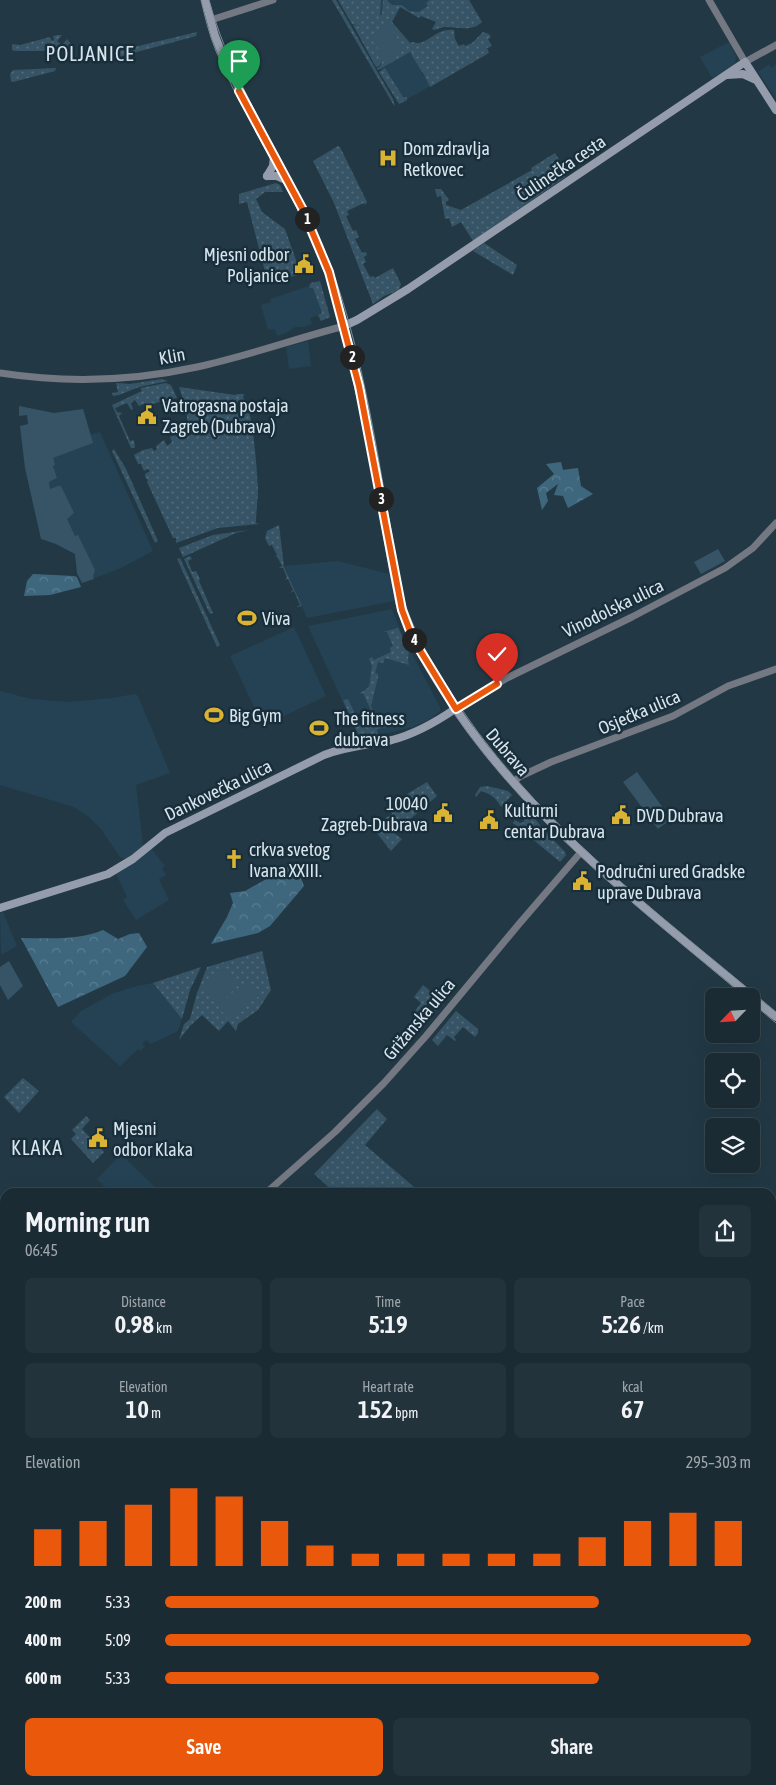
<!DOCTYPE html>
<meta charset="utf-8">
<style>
body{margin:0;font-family:"Asap Condensed",sans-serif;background:#23333c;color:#f1f3f6;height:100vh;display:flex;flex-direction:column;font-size:19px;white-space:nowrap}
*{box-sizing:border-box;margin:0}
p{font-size:16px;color:#9fa7ac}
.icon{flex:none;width:28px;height:28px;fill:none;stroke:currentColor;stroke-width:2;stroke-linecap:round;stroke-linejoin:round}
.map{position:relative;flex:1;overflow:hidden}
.side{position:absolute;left:0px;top:1188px;width:776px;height:598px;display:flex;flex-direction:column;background:#1a2b34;border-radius:15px 15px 0 0;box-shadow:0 5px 20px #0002,0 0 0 1px #38474f}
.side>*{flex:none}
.needle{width:32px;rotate:245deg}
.buttons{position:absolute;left:705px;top:988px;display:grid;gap:10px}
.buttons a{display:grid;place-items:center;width:55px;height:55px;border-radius:8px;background:#1a2b34;box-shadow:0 5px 20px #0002,0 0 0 1px #38474f;font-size:25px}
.pin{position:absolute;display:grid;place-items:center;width:42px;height:42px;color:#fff;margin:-51px -21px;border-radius:50% 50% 50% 0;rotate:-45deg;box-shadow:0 0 5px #0007}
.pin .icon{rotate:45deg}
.km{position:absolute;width:25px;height:25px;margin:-12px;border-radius:50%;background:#222;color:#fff;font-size:14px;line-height:25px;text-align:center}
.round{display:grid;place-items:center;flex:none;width:52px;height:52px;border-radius:8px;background:#23333c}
.overview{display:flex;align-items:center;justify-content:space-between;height:85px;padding:0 25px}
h1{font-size:28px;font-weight:600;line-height:38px}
.metrics{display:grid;grid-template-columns:repeat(3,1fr);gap:8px;height:85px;padding:5px 25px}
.metrics div{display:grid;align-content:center;border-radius:8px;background:#23333c;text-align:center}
.metrics b{font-size:25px;font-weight:600}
.metrics small{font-size:14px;font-weight:400}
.metrics p{font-size:14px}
.chart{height:140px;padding:10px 25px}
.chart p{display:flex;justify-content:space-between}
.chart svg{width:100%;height:90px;margin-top:5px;stroke:#ea580c;stroke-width:6}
.action{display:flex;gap:10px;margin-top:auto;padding:10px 25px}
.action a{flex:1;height:58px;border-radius:8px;background:#ea580c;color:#fff;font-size:20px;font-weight:600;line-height:58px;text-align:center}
.action a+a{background:#23333c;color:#f1f3f6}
ul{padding:0 25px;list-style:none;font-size:16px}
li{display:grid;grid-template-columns:80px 60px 1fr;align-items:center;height:38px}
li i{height:12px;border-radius:6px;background:#ea580c}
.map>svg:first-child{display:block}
</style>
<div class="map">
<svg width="776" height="1785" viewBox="0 0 776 1785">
<defs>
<pattern id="grass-dots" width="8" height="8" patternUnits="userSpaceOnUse" patternTransform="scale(1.25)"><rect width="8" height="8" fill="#365465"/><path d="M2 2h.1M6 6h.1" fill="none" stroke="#526c7b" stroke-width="1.8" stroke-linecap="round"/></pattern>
<pattern id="forest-crowns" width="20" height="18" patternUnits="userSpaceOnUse" patternTransform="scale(1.25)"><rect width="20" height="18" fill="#3e677e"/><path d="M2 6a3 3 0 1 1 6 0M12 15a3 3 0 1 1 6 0" fill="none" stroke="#597d91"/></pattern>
</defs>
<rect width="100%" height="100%" fill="#223945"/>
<g fill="#244253">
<polygon points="341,0 454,0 444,25 421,16 419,18 400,7 391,21 414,47 445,30 466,66 400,103"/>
<polygon points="729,42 736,56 735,63 728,70 712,78 700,57"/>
<polygon points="769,64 771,68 776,64 776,99 758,72"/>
<polygon points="309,286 310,288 313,287 322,314 310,318 312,324 304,327 295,327 286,333 277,336 275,329 268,330 261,305 271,302 270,299"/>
<polygon points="308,341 311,366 289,369 286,347"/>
<polygon points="100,432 153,551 121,568 82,583 77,573 75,554 56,544 49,482 57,478 53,466 53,458 92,443 90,435"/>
<polygon points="338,561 389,574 394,601 307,618 284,566"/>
<polygon points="392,609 404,639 440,707 440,711 430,719 413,727 363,739 359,737 308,626"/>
<polygon points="294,627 326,696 263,726 230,656"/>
<polygon points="0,691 31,699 69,702 112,698 135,694 138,696 170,773 136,785 143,846 131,856 125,859 120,857 101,829 89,817 74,807 0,785"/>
<polygon points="151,848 165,866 162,868 166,875 159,879 169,900 136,920 123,900 127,897 116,874 130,866"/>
<polygon points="3,912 17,946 1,955 0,913"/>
<polygon points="153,983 182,1019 178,1031 151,1044 146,1040 142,1044 145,1047 140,1051 138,1049 120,1066 71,1022 81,1011 114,993 137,986"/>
<polygon points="121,1154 160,1192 110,1192 97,1179"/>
<polygon points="613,1780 740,1780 746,1785 601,1785"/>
</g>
<g fill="url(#grass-dots)">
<polygon points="332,0 336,0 393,99 395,106 393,104"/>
<path d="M 338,0 L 381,0 L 380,16 L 382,14 L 383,0 L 387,0 L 392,5 L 402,5 L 409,11 L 419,12 L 428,6 L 426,3 L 430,0 L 469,0 L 482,22 C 472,32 459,27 446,27 C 442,27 438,29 434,30 L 432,29 L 436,22 L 421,16 L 419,18 L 400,7 L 392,22 L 410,43 L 413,42 C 426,48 434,28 454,30 L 455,39 L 459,46 L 464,44 L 465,46 L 472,43 L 483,32 L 489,34 L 491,37 L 488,39 L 492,46 L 487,48 L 489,53 L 430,87 L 423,72 L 425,71 L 422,72 L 411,54 L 412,53 L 410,52 L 378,70 L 377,68 L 380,67 L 383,59 L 379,66 L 376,67 L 353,25 L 360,26 L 352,24 Z"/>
<polygon points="197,32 196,36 111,59 109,53"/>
<polygon points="58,35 62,35 57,41 62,45 67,39 72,45 73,48 57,51 15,51 12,50 12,44 20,45 50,37 52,41 54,40 53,36"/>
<polygon points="56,68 55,71 13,82 11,81 10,74 13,70"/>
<polygon points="385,68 403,97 407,97 407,100 399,104 379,72"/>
<polygon points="338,146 340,147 367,202 365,205 364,203 347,211 349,215 346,216 353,231 356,230 359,237 355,239 362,253 366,252 367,255 364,257 366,262 363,264 370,277 374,276 375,278 393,268 401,284 399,290 384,296 373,304 334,203 313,161"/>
<polygon points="555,153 566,171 565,177 473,241 461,222 452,227 449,218 445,219 441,196 437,197 435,189 441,189 449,200 446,202 446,205 461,210 532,170 531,168"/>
<polygon points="276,183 280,185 283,192 265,192 256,199 262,212 285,229 301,274 268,283 247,202 239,204 239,194"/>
<polygon points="484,243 517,265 513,275 473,251"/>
<polygon points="320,281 330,317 321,321 318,315 322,313 313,288 310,288 309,286 311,283"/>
<polygon points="162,379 168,381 139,387 119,395 113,396 112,393 118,392 116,383 130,384"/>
<polygon points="166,383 171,385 177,398 172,399 170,397 145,408 144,404 139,406 135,400 131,403 133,409 131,410 127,403 115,408 117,412 122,413 119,416 130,441 134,440 135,448 131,448 112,405 142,391 140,388"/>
<path d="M 179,387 L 235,395 L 238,394 L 244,394 L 243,398 C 253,404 257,473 258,488 C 258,500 256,511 256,523 L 259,524 L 218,528 L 176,543 L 176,538 L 173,538 L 147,482 L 148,480 L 145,477 L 145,474 L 150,471 L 148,469 L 144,471 L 141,464 L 138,464 L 134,455 L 143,450 L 152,448 L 154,451 L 157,449 L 156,446 L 164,440 L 167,446 L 172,442 L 170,437 L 175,435 L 176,436 L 189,429 L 185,405 Z"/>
<polygon points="114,449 126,469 158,541 155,543 112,451"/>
<polygon points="279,525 284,567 302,606 298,607 297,607 300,605 294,591 290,593 293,590 288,579 284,580 287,578 283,568 279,568 282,566 277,556 274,557 277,555 272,545 269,546 265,538 267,531"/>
<polygon points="249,530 236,533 183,557 179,548 213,535"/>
<polygon points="190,556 192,559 188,561 192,572 196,571 200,579 199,581 213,613 210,614 184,559"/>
<polygon points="180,558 220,645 217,647 177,559"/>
<path d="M 398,628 L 409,650 L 408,660 L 409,665 L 385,658 L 383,663 L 378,662 L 375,673 L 378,674 L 378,677 L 371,706 L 373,711 L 377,713 L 377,715 L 388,718 L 389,721 L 387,727 L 377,729 L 378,735 L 362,738 L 359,736 L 343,700 L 348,699 L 360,724 C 367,727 369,720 374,717 L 363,693 L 359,694 L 369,687 L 372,666 L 369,659 L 372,657 L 374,660 L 391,652 L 390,648 L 393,646 L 387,632 L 383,632 Z"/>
<polygon points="427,782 437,796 394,833 402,839 391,851 372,827 392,814 389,805"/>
<path d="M 487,786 L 508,791 L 512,795 L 501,807 C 496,798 491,794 481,791 L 476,797 L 475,795 L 480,787 Z"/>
<polygon points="529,811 543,829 565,852 566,855 560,862 513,823 515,820 520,823 524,822 524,816"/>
<polygon points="262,951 271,990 258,1010 238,1024 236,1031 228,1021 219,1031 202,1015 190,1026 179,1040 184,1024 190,1019 197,993 207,967"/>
<polygon points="201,967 190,990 182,1019 153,983"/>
<polygon points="423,985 443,1002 427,1022 415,1011 421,1003 414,997"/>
<polygon points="456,1011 478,1029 478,1033 475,1037 463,1027 454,1037 456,1040 455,1041 447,1035 438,1046 432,1040"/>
<polygon points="23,1078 39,1091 19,1113 4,1097"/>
<polygon points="377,1109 387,1119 365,1145 420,1192 334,1192 314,1174"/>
<polygon points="86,1116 90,1120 82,1129 104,1152 93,1163 71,1139 76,1134 72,1130"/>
</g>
<g fill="url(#forest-crowns)">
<polygon points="561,462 563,470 578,468 581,486 593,494 568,508 563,496 554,495 558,484 546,493 548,501 542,510 537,488 554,474 546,464"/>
<polygon points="33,574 74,576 77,577 81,587 50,595 24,596 27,581"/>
<polygon points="295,863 304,886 270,926 258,933 211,944 227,917 233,903 230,893 245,891"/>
<path d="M 103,930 L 118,939 L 130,934 L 139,933 L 147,947 L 125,976 L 58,1007 L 21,938 C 49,938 77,941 103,930 Z"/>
</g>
<g fill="#365465">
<polygon points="388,25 405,49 392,57 389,52 392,58 386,61 380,52 386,48 384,46 379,50 371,39"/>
<polygon points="19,406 54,413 83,409 93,443 53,458 55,465 53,466 57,478 49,482 50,489 58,486 61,486 74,513 67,519 75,536 78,535 95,570 93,576 94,579 82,583 77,573 75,554 56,544 41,539 25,468 20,426 28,424 27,415 19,416"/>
<polygon points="718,549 725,561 701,574 694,562"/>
<polygon points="637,772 671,819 658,829 623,782"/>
<polygon points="9,961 23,986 8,1000 0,985 0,967"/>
<polygon points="225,969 237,983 214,1002 203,989"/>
<polygon points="247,981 259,996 229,1020 217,1005"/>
</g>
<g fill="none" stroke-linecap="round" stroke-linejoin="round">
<g stroke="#737882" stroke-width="7">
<polyline points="709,0 745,62 776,45"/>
<polyline points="211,20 273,0"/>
<path d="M 0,373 C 65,383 133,381 197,367 C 247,356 295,339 344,326"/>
<polyline points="455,709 507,678 632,617 725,568 753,548 776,523"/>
<polyline points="514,782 519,777 551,762 673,716 728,686 776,669"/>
<polyline points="267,1192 335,1132 384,1083 426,1036 519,924 581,852"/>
<polyline points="771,1419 776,1414"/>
<polyline points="0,1517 5,1509"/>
<polyline points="545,1785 555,1780"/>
</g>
<g stroke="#959dac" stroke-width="8">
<path d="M 205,0 L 215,36 L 225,61 L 307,220 L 331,279 L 344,326 L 365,416 L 400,603 C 408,633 424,659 440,685 C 518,811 638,902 751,996"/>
<polyline points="727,75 743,74 754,79"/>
<polyline points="267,176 277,176 286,180"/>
<polyline points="267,176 273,166 274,156"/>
<polyline points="344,326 357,320 408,289 745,62 776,110"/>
<path d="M 0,908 L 108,874 L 133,859 L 165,833 L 324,755 C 347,746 369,745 392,740 C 415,734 436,722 455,709"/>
<polyline points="751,997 776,1017"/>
<polyline points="0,1417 5,1419"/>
<polyline points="757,1780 762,1785"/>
<polyline points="769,1780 775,1785"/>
</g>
<g stroke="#7b8d97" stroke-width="1">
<path d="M 201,0 C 205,17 209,34 216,51 C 245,122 291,185 319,257 C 361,368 373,489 396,604 C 405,635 421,662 438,689 C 515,814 634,903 744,996"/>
<path d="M 209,0 C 234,93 295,171 329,261 C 370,370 381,490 405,604 C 415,633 429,658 446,685 C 527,818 658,912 776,1012"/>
<polyline points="751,1002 776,1023"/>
</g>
</g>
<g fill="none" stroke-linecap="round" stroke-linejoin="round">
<g stroke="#fff" stroke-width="10">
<polyline id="route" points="239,91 302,208 329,272 359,386 402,610 413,639 456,709 497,684"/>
</g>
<use href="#route" stroke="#ea580c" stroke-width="6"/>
</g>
<defs>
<g id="hospital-bare" transform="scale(1.5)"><path d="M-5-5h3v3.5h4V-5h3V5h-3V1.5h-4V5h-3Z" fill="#dab333" stroke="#182e3b" stroke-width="2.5" paint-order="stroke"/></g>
<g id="civic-bare" transform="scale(1.5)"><path d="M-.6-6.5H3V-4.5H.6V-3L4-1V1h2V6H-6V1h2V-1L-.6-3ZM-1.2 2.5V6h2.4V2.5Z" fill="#dab333" stroke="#182e3b" stroke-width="2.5" paint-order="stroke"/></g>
<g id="stadium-bare" transform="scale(1.5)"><path d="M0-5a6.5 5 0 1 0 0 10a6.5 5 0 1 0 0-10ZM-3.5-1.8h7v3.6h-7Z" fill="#dab333" stroke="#182e3b" stroke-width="2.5" paint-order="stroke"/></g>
<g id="church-bare" transform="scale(1.5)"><path d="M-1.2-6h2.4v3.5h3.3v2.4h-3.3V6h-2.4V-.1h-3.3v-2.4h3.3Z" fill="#dab333" stroke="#182e3b" stroke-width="2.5" paint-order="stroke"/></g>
</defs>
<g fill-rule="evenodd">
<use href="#hospital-bare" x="388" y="158"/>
<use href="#civic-bare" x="304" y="264"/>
<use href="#civic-bare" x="147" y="415"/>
<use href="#stadium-bare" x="247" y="618"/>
<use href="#stadium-bare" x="214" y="715"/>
<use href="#stadium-bare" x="319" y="728"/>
<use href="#civic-bare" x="443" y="813"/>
<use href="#civic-bare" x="621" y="815"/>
<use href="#civic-bare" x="489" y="820"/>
<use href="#church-bare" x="234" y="859"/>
<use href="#civic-bare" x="582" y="881"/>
<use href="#civic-bare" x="98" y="1138"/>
</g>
<g text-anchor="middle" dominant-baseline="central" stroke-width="5" stroke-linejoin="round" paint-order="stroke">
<g font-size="18" fill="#d8e5ed" stroke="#182e3b" text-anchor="start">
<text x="403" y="148">Dom zdravlja<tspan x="403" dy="21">Retkovec</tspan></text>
<text x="289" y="254" text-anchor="end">Mjesni odbor<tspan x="289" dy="21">Poljanice</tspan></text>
<text x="162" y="405">Vatrogasna postaja<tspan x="162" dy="21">Zagreb (Dubrava)</tspan></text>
<text x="262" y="618">Viva</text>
<text x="229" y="715">Big Gym</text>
<text x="334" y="718">The fitness<tspan x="334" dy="21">dubrava</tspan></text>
<text x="428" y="803" text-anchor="end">10040<tspan x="428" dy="21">Zagreb-Dubrava</tspan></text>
<text x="504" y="810">Kulturni<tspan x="504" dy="21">centar Dubrava</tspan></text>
<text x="636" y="815">DVD Dubrava</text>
<text x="249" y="849">crkva svetog<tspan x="249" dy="21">Ivana XXIII.</tspan></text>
<text x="597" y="871">Područni ured Gradske<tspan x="597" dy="21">uprave Dubrava</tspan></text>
<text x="113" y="1128">Mjesni<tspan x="113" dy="21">odbor Klaka</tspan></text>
</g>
<g font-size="18" fill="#d8e5ed" stroke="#182e3b">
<text transform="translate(561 168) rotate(-34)">Čulinečka cesta</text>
<text transform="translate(172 356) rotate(-10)">Klin</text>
<text transform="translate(613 608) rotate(-26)">Vinodolska ulica</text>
<text transform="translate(639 712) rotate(-23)">Osječka ulica</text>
<text transform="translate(508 752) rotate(49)">Dubrava</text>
<text transform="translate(218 790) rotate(-26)">Dankovečka ulica</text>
<text transform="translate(419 1019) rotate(-50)">Grižanska ulica</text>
</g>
<g font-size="20" letter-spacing="1" fill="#d8e5ed" stroke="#182e3b">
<text x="90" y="53">POLJANICE</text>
<text x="37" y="1147">KLAKA</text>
</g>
</g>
</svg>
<div class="buttons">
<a><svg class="needle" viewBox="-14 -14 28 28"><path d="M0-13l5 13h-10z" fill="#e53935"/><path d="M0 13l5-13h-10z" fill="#9fa7ac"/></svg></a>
<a><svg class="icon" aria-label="locate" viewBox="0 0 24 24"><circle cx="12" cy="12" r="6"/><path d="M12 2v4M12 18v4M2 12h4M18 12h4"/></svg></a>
<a><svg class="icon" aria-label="layers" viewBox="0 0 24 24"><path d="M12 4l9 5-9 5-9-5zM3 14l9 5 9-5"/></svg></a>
</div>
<div class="pin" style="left:239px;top:91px;background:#1e9e55"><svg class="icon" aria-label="arrive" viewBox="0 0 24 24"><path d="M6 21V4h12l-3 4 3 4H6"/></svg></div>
<div class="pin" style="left:497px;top:684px;background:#d93025"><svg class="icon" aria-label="check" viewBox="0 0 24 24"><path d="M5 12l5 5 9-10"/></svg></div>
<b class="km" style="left:307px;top:219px">1</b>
<b class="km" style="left:352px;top:357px">2</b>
<b class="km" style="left:381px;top:499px">3</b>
<b class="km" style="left:414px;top:640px">4</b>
<section class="side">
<div class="overview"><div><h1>Morning run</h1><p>06:45</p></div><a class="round"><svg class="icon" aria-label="share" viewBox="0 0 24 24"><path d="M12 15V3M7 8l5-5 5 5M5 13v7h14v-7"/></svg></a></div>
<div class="metrics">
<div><p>Distance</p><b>0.98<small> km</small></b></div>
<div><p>Time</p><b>5:19</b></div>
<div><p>Pace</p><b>5:26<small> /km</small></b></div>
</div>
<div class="metrics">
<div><p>Elevation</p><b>10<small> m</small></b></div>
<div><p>Heart rate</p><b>152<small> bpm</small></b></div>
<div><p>kcal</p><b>67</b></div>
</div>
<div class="chart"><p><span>Elevation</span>295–303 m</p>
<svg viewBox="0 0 160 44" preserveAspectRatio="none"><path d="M5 44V26M15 44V22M25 44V14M35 44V6M45 44V10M55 44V22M65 44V34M75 44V38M85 44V38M95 44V38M105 44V38M115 44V38M125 44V30M135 44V22M145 44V18M155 44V22"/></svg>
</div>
<ul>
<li><b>200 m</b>5:33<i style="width:74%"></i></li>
<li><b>400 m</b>5:09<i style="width:100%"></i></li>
<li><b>600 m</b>5:33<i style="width:74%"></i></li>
</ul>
<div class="action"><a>Save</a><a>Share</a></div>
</section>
</div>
